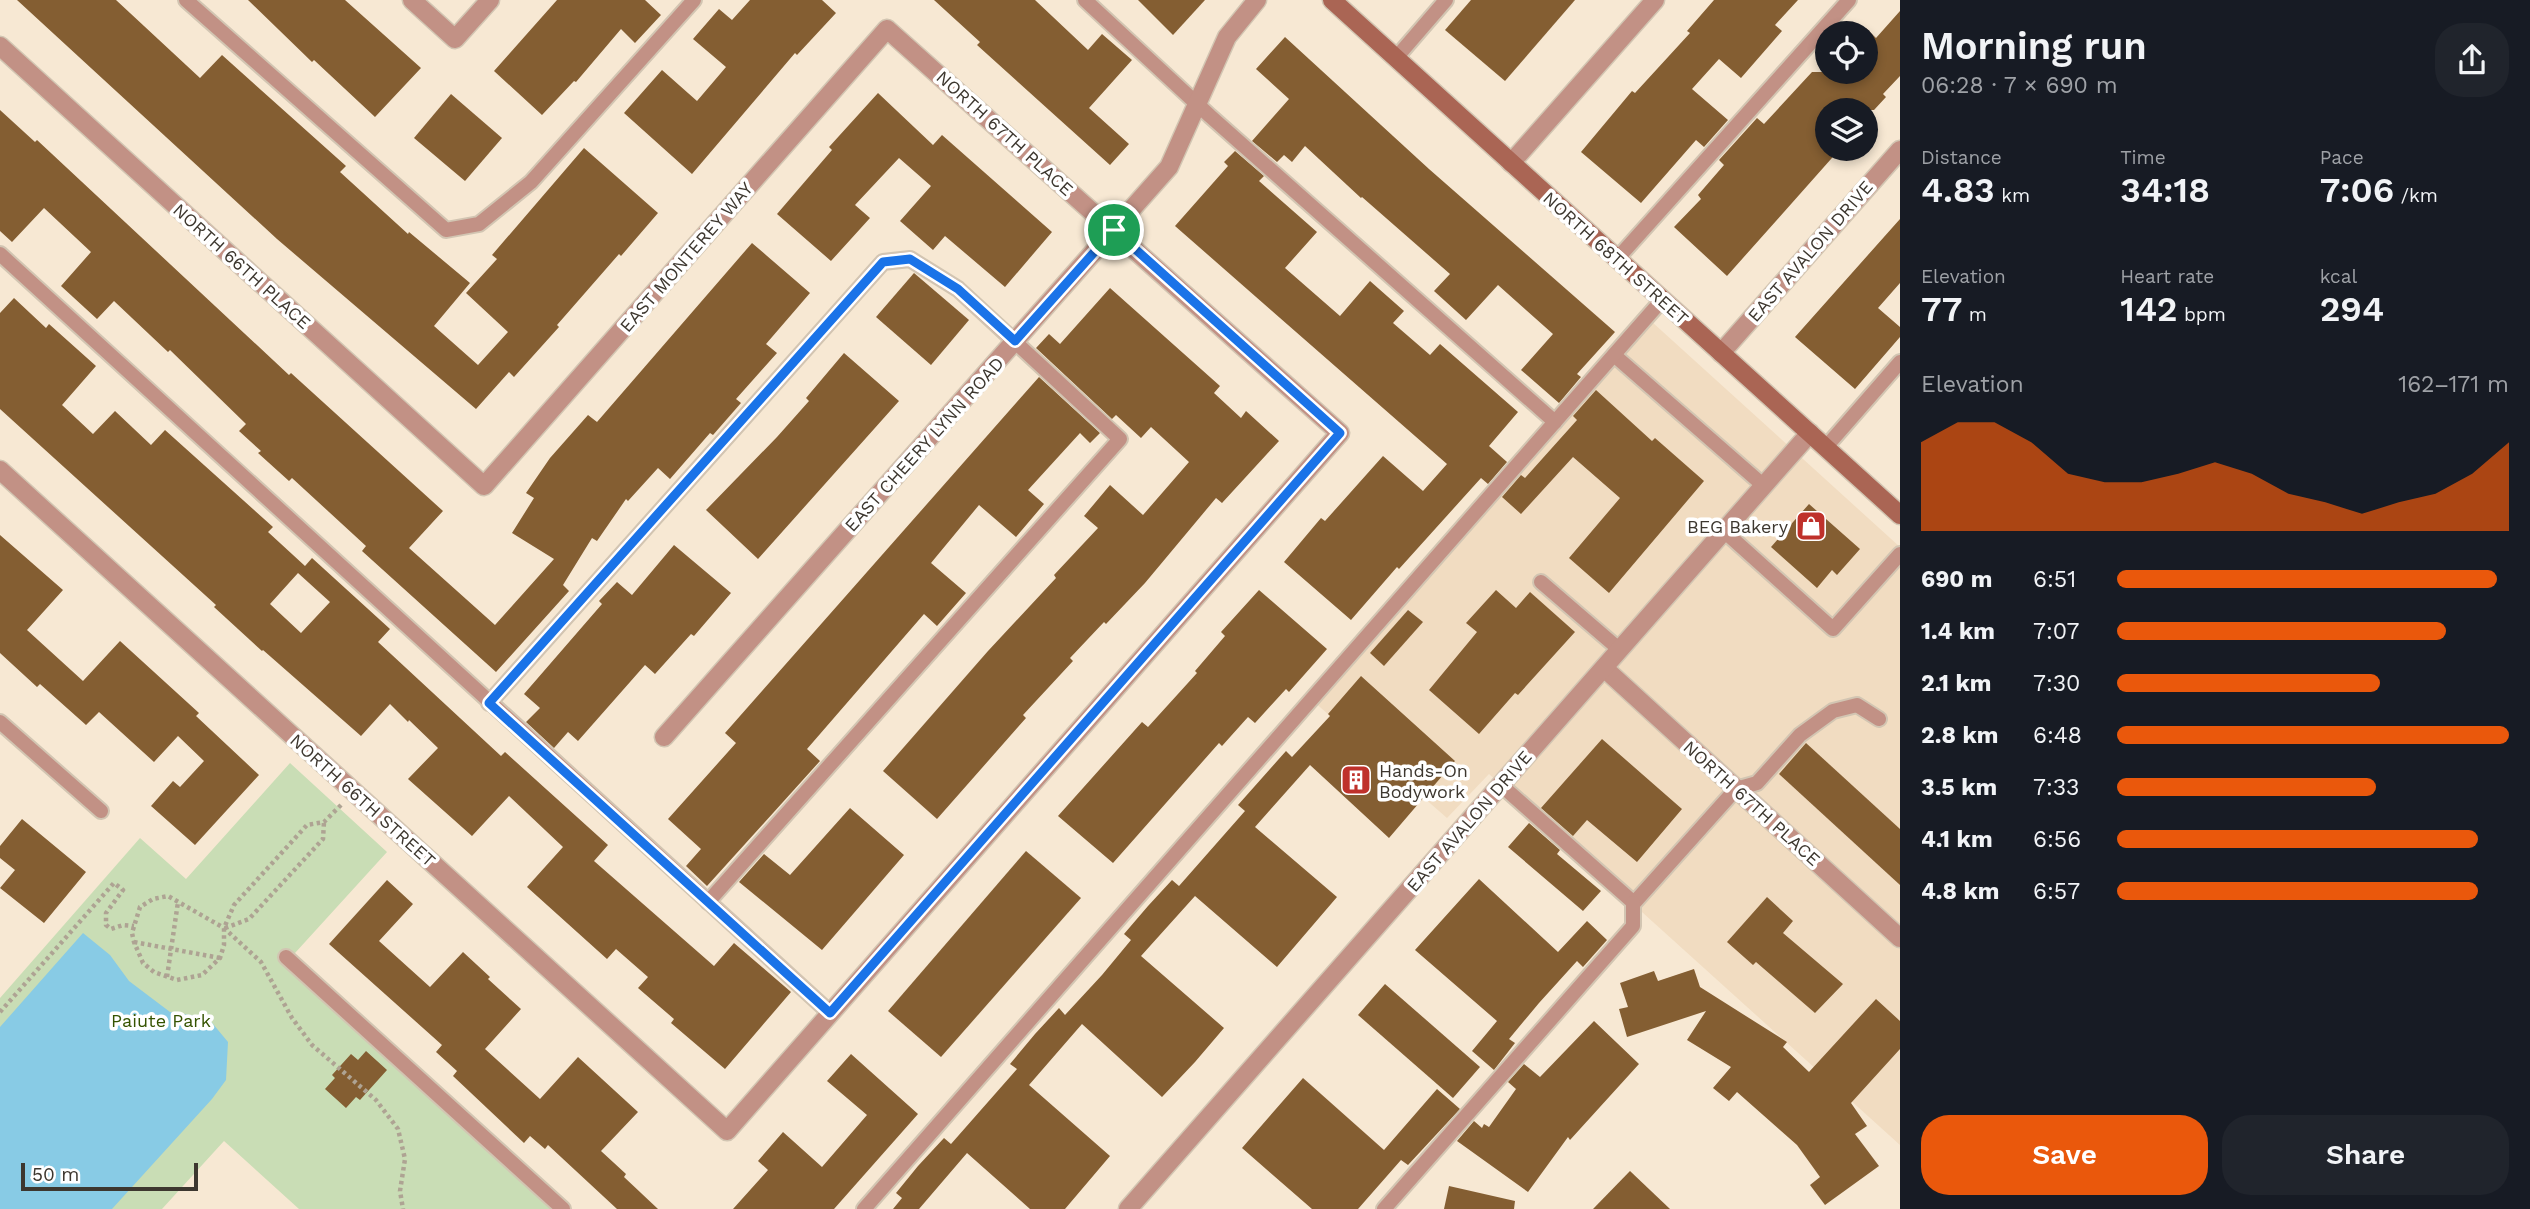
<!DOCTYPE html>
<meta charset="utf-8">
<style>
body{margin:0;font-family:"Work Sans",sans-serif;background:#20242c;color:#f1f3f6;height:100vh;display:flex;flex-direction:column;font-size:26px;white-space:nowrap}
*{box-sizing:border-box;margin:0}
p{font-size:23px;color:#9ea1a6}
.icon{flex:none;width:38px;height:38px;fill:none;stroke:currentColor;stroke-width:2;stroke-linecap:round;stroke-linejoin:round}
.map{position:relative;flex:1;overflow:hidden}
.drawer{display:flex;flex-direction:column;background:#171b24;width:630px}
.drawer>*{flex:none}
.tools{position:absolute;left:1815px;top:21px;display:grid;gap:14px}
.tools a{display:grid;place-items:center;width:63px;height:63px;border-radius:50%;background:#171b24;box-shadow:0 4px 10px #0003;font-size:35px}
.scale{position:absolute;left:21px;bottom:18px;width:177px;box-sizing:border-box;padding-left:7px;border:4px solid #3d372f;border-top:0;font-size:19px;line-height:24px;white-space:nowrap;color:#3d372f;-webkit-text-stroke:5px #fff;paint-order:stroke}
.pin{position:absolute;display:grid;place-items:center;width:60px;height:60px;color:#fff;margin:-30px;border:4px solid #fff;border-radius:50%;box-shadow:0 2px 7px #0007}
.round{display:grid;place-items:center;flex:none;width:74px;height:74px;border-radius:28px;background:#20242c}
.headline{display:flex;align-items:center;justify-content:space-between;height:119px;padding:0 21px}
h1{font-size:38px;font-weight:600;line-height:52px}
.stats{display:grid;grid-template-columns:repeat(3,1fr);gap:10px;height:119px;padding:7px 21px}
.stats div{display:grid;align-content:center}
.stats b{font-size:35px;font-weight:600}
.stats small{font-size:19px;font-weight:400}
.stats p{font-size:19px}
.chart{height:196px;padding:14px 21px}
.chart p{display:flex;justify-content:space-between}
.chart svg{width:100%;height:126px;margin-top:7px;fill:#ea580c;opacity:.7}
.action{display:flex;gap:14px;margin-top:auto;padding:14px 21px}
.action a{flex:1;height:80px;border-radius:28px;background:#ea580c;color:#fff;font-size:28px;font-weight:600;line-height:80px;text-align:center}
.action a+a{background:#20242c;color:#f1f3f6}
ul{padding:0 21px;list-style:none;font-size:23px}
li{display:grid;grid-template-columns:112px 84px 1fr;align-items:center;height:52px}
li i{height:18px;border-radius:9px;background:#ea580c}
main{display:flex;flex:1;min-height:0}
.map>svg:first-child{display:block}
</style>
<main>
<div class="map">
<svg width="1900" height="1209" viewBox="0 0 1900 1209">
<rect width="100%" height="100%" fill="#f7e8d3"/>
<polygon fill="#f1dcc1" points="1641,312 1900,547 1900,1145 1489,774 1447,818 1305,694"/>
<polygon fill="#c9ddb5" points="290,763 387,852 285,964 553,1209 299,1209 224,1141 162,1209 0,1209 0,998 140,838 186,879"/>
<polygon fill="#88cbe5" points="83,933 110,955 129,981 170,1012 208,1018 228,1042 226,1080 212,1099 112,1209 0,1209 0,1027"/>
<g fill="#845e32" fill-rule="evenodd">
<polygon points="17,0 116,0 200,78 222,55 346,166 340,172 408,234 409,232 470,283 434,326 478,365 508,332 466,293 497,259 492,255 584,148 658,213 621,256 619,254 557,325 559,327 514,377 509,372 476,409 277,239"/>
<polygon points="248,0 345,0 421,68 375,117 314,60 312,62"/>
<polygon points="557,0 645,0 661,15 635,43 621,29 576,82 574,81 542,115 494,71"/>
<polygon points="750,0 822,0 836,13 797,55 795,53 692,174 624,113 662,70 697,101 726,67 693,39 719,9 732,20"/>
<polygon points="934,0 1035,0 1088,50 1102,34 1132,60 1089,108 1129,144 1110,165 977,45 980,42"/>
<polygon points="1138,0 1205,0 1173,35"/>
<polygon points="1471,0 1575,0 1505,81 1445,30"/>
<polygon points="1714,0 1798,0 1775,25 1782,31 1741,78 1719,59 1692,89 1728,120 1704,147 1696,140 1641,203 1581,152 1632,91 1635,93 1690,33 1687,31"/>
<polygon points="1900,11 1900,76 1883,94 1886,97 1874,110 1827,110 1827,149 1839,150 1727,276 1674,227 1701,199 1698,195 1724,165 1719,160 1757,118 1764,124 1812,72 1866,72 1866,28 1876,38"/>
<polygon points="1285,37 1429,169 1615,332 1577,374 1581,377 1559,403 1521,370 1553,334 1498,285 1466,320 1434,291 1450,274 1362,197 1361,198 1305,146 1292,162 1284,155 1277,162 1252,141 1289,99 1256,69"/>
<polygon points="878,93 933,145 942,135 1052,232 1005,287 945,236 933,250 900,221 931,186 899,158 855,205 870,218 831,261 777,214 832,150 829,147"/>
<polygon points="451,94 502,138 465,181 414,138"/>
<polygon points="0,110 35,142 37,140 289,375 291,373 443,511 409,548 495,625 554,559 512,533 534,498 526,493 550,458 588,415 597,422 752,243 810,293 766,344 777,353 736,399 741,403 713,435 710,433 670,479 658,468 628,501 626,499 597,541 592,538 563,585 569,591 496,672 362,551 366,546 292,478 289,481 258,453 261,451 239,431 246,424 170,350 168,352 114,301 97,319 61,286 91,252 44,208 12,242 0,231"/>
<polygon points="1235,151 1264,176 1259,181 1317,232 1285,268 1340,316 1370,281 1404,311 1393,323 1430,355 1440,344 1518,412 1489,446 1507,462 1488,484 1481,478 1399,569 1397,567 1351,620 1284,562 1321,518 1325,521 1383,456 1423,491 1447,464 1175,226 1228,166 1224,162"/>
<polygon points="1900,219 1900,283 1878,308 1900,327 1900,337 1855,389 1795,337"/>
<polygon points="914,273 969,320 931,365 876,317"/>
<polygon points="1110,288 1220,386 1214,393 1241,418 1246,411 1279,441 1222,503 1216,498 1145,583 1106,624 1104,622 1070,658 1073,661 1023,715 1026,718 937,819 883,771 988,651 1056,578 1054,575 1098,528 1084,516 1110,485 1143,515 1189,462 1151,427 1141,438 1116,415 1112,419 1036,348 1049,334 1060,344"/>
<path d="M 14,298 L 46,328 L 49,324 L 96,366 L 62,405 L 93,434 L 115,411 L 151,445 L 165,430 L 273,527 L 268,532 L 305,566 L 312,558 L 390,629 L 378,642 L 501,756 L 505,752 L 608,845 L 594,861 L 714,966 L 734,943 L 791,992 L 725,1069 L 671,1023 L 674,1019 L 638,988 L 648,977 L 616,949 L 607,959 L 527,887 L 563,847 L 509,796 L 472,836 L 408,779 L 438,748 L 409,720 L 408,722 L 390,704 L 361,736 L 263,650 L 262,651 L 214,607 L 216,605 L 0,409 L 0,313 ZM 298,573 L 330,602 L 301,633 L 270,604 Z"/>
<polygon points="844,353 899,401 758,559 706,510 777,437 809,401 806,398"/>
<polygon points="1039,377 1100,433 1090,443 1080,433 1028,490 1044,504 1016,537 979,505 931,563 966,593 937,626 924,614 807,749 820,761 707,886 686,866 701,849 668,819 736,743 725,733"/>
<polygon points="1596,390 1652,441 1655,438 1704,481 1609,593 1569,558 1620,498 1573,457 1521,514 1502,497 1521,475 1525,478 1577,420 1573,416"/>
<polygon points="1809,504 1860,549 1837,575 1832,570 1817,588 1771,547"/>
<polygon points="0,535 63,590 27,630 83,681 120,641 199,713 196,716 259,775 195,845 151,806 173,781 180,787 204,761 178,736 154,762 99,712 86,725 40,684 37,687 0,653"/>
<polygon points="674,545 731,593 694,636 691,634 655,674 645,665 578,741 568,732 554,748 526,722 540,708 524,694 602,604 599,601 617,582 632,595"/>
<polygon points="1259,590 1327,649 1289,692 1286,689 1255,723 1248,717 1222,746 1219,743 1113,863 1058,816 1142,722 1148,727 1197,673 1195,671 1225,636 1221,632"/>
<polygon points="1496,590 1516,608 1530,592 1575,632 1518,695 1515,693 1479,734 1429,690 1477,632 1466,623"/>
<polygon points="1408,610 1423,622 1384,666 1370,653"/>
<polygon points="1361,676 1455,761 1389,838 1310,765 1255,827 1337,897 1277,967 1195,896 1141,956 1224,1028 1195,1062 1162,1097 1082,1024 1029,1085 1110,1156 1065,1209 1030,1209 967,1153 919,1209 893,1209 902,1198 896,1193 918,1166 944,1138 951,1144 1017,1069 1010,1064 1035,1034 1059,1008 1065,1015 1102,975 1131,940 1124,934 1148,906 1172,880 1179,886 1245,811 1238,805 1286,751 1292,757 1330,716 1328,714"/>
<polygon points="1602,739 1682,809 1637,862 1587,820 1573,836 1541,808"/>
<polygon points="1806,743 1900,829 1900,885 1779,774"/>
<polygon points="850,808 904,855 822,950 739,882 764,854 790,875"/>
<polygon points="22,819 86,872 44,923 0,888 15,870 0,858 0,846"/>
<polygon points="1529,823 1560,850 1557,854 1601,891 1583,911 1508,847"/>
<polygon points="1026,851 1081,898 941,1057 888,1011"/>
<polygon points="1479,879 1558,952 1587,921 1607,940 1583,967 1577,961 1539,1003 1509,1039 1515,1043 1494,1070 1472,1051 1497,1021 1415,950"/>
<polygon points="387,880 413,904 379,941 430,987 463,952 490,977 488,979 521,1009 485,1049 540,1099 578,1057 638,1112 601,1151 626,1174 624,1177 658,1209 617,1209 548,1145 545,1149 530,1136 524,1143 453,1076 457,1071 436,1052 442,1045 329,944"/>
<polygon points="1767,897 1793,921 1783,933 1843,984 1815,1013 1756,962 1753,965 1727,942"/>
<polygon points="1694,969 1700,987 1787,1042 1783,1047 1809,1072 1876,999 1900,1021 1900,1049 1851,1103 1867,1126 1855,1134 1879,1166 1825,1205 1810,1185 1820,1177 1797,1145 1737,1092 1729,1101 1713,1088 1731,1067 1687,1040 1706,1011 1627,1037 1619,1009 1628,1007 1620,983 1654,971 1658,981"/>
<polygon points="1385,984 1480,1067 1453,1098 1358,1015"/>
<polygon points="1594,1021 1639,1064 1570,1140 1568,1137 1528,1192 1457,1141 1474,1121 1482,1128 1484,1124 1489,1127 1516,1089 1508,1082 1524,1064 1540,1077"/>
<polygon points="366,1051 387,1070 360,1100 356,1097 346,1108 325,1089 335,1078 332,1075 351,1054 358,1060"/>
<polygon points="851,1054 918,1114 834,1209 733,1209 768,1170 758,1161 783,1132 822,1167 867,1115 827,1081"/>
<polygon points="1303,1078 1384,1150 1437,1089 1460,1109 1408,1165 1401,1160 1358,1209 1312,1209 1242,1148"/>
<polygon points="1630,1171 1670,1209 1593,1209"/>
<polygon points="1449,1186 1515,1201 1514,1209 1444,1209"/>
</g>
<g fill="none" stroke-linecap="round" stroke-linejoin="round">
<g stroke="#d2c5b2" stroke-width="18">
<g id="lane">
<polyline points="186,0 446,230 479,224 531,182 694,0"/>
<polyline points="1085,0 1210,116 1555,422"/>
<polyline points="1396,58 1446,0"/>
<polyline points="0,254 830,1013"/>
<polyline points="1617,259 1849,0"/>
<polyline points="1614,355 1764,486"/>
<polyline points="1826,447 1900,362"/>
<polyline points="1724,531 1833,629 1900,554"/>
<polyline points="1541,582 1620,650"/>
<polyline points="489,703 883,262 910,259 958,289 1120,439 708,902"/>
<polyline points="0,722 101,811"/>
<polyline points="1501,785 1634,903 1736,789 1757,783 1800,735 1833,711 1857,705 1879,719"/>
<polyline points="286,957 563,1209"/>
<polyline points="864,1209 1662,300"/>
<polyline points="1384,1209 1633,926 1633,903"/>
</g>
</g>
<g stroke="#d2c5b2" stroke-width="21">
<g id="street">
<polyline points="412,0 455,39 490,0"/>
<polyline points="0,46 484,486 887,29 1340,433 727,1131 0,470"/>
<polyline points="1511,163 1655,0"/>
<polyline points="1721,353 1900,150"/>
<polyline points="1604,668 1900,938"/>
<polyline points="664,737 1169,167 1227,37 1257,0"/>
<polyline points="1128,1209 1810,433"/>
</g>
</g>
<g stroke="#d2c5b2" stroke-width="21">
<polyline id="secondary" points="1332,0 1900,515"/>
</g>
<g stroke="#aea393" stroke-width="4.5" stroke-dasharray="3.5 3.5" stroke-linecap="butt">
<polyline points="341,805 324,822 307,825 234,905 224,928 224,945 220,958 202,975 177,980 154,972 143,963 134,942 132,933 140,907 153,899 168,896 224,928 261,962 292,1018 312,1045 376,1100 398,1129 405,1159 400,1191 403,1209"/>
<polyline points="225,928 249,919 323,839 324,822"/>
<polyline points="134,942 220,958"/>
<polyline points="167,977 178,902"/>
<polyline points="0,1012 114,883 123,890 106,913 106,925 111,929 123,925 134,926"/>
</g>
<use href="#lane" stroke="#c29185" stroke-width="14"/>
<use href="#street" stroke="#c29185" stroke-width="18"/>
<use href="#secondary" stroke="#aa6554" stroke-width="18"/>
</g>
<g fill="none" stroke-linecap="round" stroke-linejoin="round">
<g stroke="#fff" stroke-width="14">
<polygon id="route" points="1114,230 1340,433 830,1013 489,703 883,262 910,259 958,289 1015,341"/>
</g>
<use href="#route" stroke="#1a73e8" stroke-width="9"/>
</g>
<defs>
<g id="shop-square" transform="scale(1.575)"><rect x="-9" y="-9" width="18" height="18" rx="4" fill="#bf312b" stroke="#fff"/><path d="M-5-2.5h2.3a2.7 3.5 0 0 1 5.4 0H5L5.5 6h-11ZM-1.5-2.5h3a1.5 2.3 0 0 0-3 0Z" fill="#fff"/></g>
<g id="building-square" transform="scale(1.575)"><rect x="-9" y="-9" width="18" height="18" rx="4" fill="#bf312b" stroke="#fff"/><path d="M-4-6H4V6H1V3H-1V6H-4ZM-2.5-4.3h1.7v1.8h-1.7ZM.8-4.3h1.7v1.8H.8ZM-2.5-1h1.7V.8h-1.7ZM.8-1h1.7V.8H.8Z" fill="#fff"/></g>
</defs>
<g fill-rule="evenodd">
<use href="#shop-square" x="1811" y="526"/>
<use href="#building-square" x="1356" y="780"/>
</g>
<g text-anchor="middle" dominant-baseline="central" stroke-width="7" stroke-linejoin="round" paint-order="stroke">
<g font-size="18" fill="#3d372f" stroke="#fff">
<text transform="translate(1005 133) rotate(42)">NORTH 67TH PLACE</text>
<text transform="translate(1810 251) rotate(-49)">EAST AVALON DRIVE</text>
<text transform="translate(686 257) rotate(-49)">EAST MONTEREY WAY</text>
<text transform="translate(1616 258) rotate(42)">NORTH 68TH STREET</text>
<text transform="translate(242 266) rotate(42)">NORTH 66TH PLACE</text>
<text transform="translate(924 444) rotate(-48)">EAST CHEERY LYNN ROAD</text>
<text transform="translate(363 800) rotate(42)">NORTH 66TH STREET</text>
<text transform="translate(1752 803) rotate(42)">NORTH 67TH PLACE</text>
<text transform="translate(1469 821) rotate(-49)">EAST AVALON DRIVE</text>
</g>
<g font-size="18" fill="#3d372f" stroke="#fff" text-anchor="end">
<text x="1788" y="526">BEG Bakery</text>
<text x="1379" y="770" text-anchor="start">Hands-On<tspan x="1379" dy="21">Bodywork</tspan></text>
</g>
<g font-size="18" fill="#355300" stroke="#fff">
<text x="161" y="1020">Paiute Park</text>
</g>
</g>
</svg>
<div class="tools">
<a><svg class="icon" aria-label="locate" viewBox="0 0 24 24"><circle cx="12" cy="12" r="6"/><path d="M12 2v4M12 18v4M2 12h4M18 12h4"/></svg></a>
<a><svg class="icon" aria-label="layers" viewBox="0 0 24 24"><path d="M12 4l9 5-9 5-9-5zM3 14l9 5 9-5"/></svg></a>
</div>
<div class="scale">50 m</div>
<div class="pin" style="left:1114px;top:230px;background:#1e9e55"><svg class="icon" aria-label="arrive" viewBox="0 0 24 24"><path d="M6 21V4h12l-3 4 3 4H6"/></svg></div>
</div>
<section class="drawer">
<div class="headline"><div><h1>Morning run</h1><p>06:28 · 7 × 690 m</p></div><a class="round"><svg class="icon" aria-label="share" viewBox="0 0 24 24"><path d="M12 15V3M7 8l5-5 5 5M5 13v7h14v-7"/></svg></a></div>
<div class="stats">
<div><p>Distance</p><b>4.83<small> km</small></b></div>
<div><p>Time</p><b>34:18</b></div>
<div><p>Pace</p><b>7:06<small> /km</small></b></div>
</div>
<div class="stats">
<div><p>Elevation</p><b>77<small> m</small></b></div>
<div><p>Heart rate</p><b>142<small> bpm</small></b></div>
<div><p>kcal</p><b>294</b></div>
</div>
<div class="chart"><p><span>Elevation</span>162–171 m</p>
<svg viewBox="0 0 160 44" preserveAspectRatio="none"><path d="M0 44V13L10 6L20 6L30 13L40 24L50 27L60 27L70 24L80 20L90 24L100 31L110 34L120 38L130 34L140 31L150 24L160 13V44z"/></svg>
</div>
<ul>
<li><b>690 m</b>6:51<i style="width:97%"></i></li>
<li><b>1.4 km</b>7:07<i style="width:84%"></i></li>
<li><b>2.1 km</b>7:30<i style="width:67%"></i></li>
<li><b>2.8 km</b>6:48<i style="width:100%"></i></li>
<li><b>3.5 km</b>7:33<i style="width:66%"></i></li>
<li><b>4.1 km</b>6:56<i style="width:92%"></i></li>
<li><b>4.8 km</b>6:57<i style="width:92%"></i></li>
</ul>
<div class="action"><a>Save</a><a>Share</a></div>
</section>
</main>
